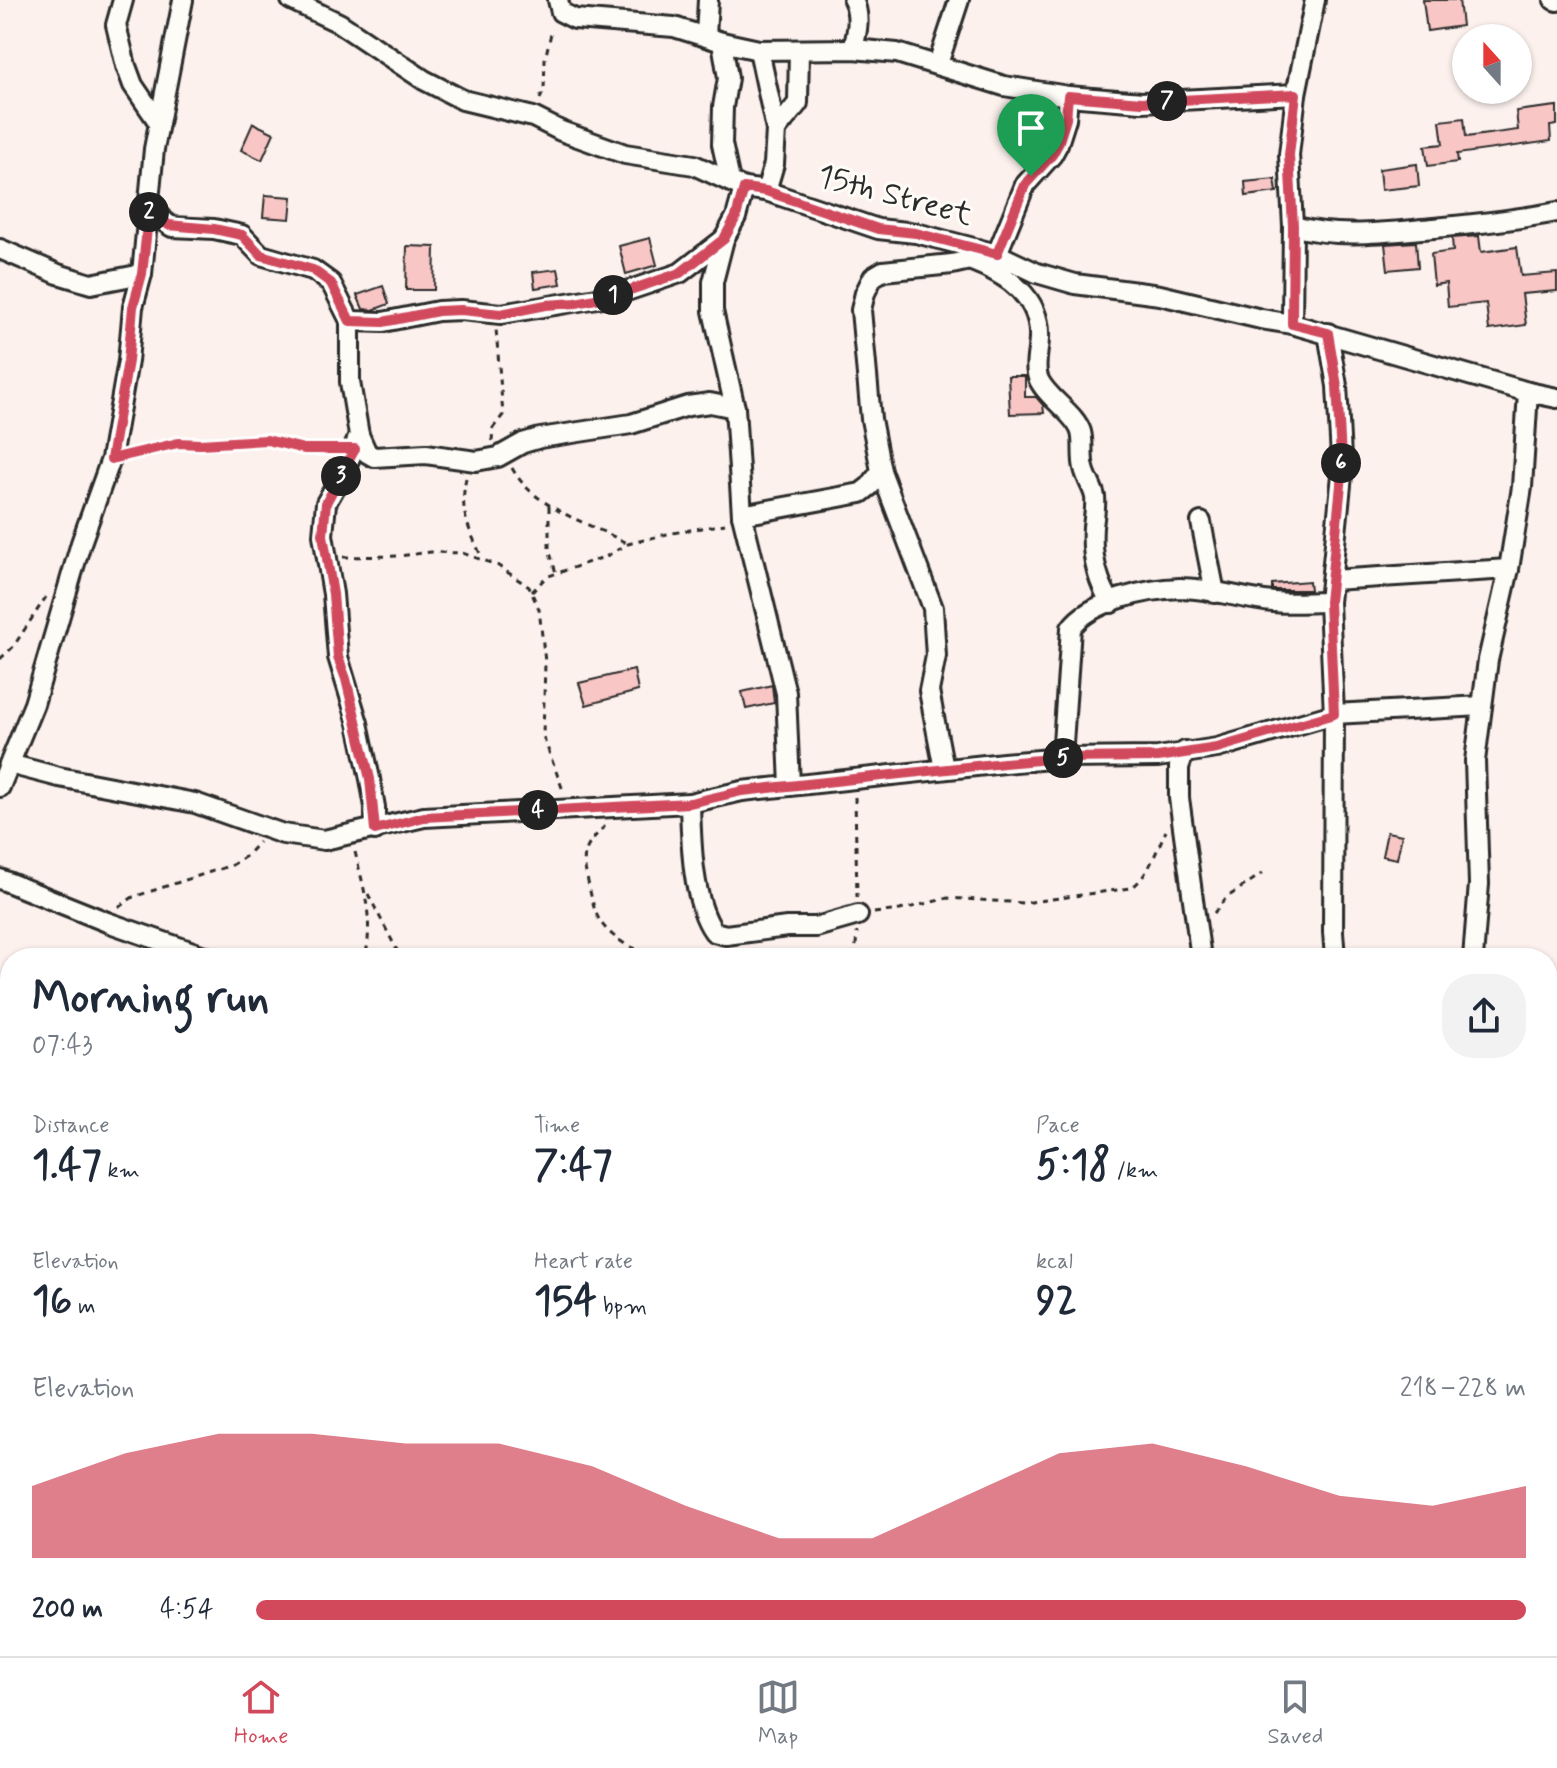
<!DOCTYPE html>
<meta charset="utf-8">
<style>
body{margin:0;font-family:Mynerve,sans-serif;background:#f2f2f3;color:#1f2937;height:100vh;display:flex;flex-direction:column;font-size:30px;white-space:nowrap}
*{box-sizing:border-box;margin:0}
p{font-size:26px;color:#747a83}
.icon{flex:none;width:44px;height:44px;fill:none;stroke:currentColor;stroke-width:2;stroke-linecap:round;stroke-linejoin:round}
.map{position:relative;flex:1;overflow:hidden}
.side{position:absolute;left:0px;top:948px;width:1558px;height:708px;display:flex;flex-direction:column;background:#fff;border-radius:32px 32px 0 0;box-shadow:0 2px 6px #0004}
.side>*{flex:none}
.needle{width:52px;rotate:339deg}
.tools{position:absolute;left:1452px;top:24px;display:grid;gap:16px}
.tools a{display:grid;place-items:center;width:80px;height:80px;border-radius:50%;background:#fff;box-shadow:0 2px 6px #0004;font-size:40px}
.pin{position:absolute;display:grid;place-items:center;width:68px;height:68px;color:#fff;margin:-82px -34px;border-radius:50% 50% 50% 0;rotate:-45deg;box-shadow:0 0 8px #0007}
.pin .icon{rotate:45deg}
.km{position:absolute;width:40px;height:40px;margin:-20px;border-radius:50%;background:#222;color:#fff;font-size:22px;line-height:40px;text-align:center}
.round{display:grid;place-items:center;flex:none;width:84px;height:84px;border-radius:32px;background:#f2f2f3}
.headline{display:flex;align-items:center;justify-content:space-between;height:136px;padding:0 32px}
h1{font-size:44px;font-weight:700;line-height:60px}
.metrics{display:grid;grid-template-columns:repeat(3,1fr);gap:12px;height:136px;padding:8px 32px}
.metrics div{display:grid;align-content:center}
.metrics b{font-size:40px;font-weight:700}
.metrics small{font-size:22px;font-weight:400}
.metrics p{font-size:22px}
.chart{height:224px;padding:16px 32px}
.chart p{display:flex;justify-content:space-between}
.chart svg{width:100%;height:144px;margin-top:8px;fill:#d1495b;opacity:.7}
ul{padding:0 32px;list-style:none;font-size:26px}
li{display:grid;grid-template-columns:128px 96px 1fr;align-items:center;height:60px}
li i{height:20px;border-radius:10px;background:#d1495b}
.tabs{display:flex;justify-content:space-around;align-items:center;height:112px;border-top:2px solid #e0e1e3;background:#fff;font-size:22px;color:#747a83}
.tabs a{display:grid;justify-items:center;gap:4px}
.tabs .current{color:#d1495b}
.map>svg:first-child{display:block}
</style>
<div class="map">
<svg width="1557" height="1656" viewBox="0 0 1557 1656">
<rect width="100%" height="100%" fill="#fcf1ed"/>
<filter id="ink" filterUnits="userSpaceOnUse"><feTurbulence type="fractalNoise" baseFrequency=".0125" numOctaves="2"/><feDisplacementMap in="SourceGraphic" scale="16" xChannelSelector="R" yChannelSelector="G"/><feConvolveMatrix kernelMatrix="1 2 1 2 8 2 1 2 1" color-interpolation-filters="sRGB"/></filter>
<g filter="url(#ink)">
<g fill="#f8c7c5" stroke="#2b2b2b" stroke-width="2">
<polygon points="1423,0 1459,0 1462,26 1427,31"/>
<polygon points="1557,106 1557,125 1550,126 1551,141 1457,154 1458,162 1428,166 1425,146 1443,144 1440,121 1464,118 1466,137 1518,130 1516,111"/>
<polygon points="253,123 274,133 262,160 241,150"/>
<polygon points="1417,164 1419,186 1381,190 1379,169"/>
<polygon points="1275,179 1277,192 1246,196 1245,182"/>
<polygon points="265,195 292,197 290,219 263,217"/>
<polygon points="1479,236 1481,252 1517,247 1521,276 1557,273 1557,291 1522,294 1526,325 1489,330 1486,303 1448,307 1446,283 1434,285 1431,254 1453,251 1452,238"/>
<polygon points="650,238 657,265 626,274 619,246"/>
<polygon points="1416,242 1418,267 1388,270 1385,244"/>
<polygon points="407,246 435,247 434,290 406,290"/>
<polygon points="558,269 561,284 535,288 533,272"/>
<polygon points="383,286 389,304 373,310 363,309 357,295"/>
<polygon points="1008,376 1025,376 1025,397 1036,397 1043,405 1044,413 1010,414"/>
<polygon points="1309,581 1310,590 1272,590 1272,584"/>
<polygon points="634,670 638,691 586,705 579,683"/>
<polygon points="772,685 774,703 746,709 742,692"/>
<polygon points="1387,832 1402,835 1397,859 1382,856"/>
</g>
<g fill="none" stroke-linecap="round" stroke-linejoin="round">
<g stroke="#2b2b2b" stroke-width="24">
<g id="street">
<polyline points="123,0 116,25 126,66 133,85 159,123"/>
<polyline points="291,0 339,23 424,80 463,100 533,117 561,131 625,154 694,165 744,188 766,191 878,229 916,233 997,254 1037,273 1075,284 1160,295 1261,319 1292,324 1528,392 1557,398"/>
<polyline points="558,0 561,12 575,19 674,27 722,42 759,50 853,49 897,53 1004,86 1068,96 1142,102 1296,94"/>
<polyline points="1554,0 1557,1"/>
<polyline points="706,36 708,0"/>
<polyline points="722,42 728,78 723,107 722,144 730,181"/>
<path d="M 853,49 C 857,33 861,16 853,0"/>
<polyline points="759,50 776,130"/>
<polyline points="938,64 959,0"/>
<polyline points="744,188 736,217 724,239 713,282 713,311 735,408 742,515 786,693 790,786"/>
<polyline points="766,191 774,164 776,130 798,103 799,50"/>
<polyline points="150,202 163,221 172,227 214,229 242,235 261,255 313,270 331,283 350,321 350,382 359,435 345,470 326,503 323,535 333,594 338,657 358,723 370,779 375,807 375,830"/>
<path d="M 1293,226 C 1339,239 1387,232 1434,228 C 1475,224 1516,220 1557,212"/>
<polyline points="0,249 58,274 91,284 142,274"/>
<path d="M 972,261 C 1006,274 1041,297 1039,338 C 1039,351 1033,367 1039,380 C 1048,399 1076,414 1081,432 C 1084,443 1081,456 1084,468 C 1086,478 1093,487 1095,497 C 1096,506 1094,518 1093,527 C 1091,555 1096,579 1111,603"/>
<polyline points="350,321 383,322 438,311 461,310 501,314 615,295 680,273 724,239"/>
<polyline points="1292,324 1293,226 1289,155 1296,94 1315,0"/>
<polyline points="1328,333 1337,386 1342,475 1329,602 1334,714 1333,932 1335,958"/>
<polyline points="359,435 367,453 374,457 426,454 476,461 498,457 523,443 540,438 631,424 688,406 710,403 735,408"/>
<polyline points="881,471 933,608 936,656 929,691 944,769"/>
<polyline points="742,515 861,493 870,486 881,471 871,419 861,310 865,293 873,277 883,271 952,264 997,254 1025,185 1052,155 1058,144 1066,119 1068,96"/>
<polyline points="1201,522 1215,593"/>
<polyline points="1332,580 1509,569"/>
<polyline points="1185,751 1179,767 1179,798 1201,958"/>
<path d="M 1062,758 L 1071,628 C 1090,601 1148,589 1180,588 C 1210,588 1242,599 1273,602 C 1291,604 1310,602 1329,602"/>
<polyline points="9,764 59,777 195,803 283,834 324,840 424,817 690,803 742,791 1004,763 1062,758 1158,757 1217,748 1334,714 1482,706"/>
<polyline points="0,787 34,704 81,543 111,459 128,361 133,307 142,274 154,149 183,0"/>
<path d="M 690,803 C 691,840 692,902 714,932 L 726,935 L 787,927 L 816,927 L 858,915"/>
<polyline points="0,879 107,922 210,958"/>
<polyline points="1473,958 1479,884 1475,761 1488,660 1509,569 1522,487 1528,392"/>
<polyline points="1548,1402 1557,1406"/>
<polyline points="1548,1501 1557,1490"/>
<polyline points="1405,1656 1411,1646"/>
<polyline points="1439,1656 1440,1646"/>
<polyline points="1549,1656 1557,1655"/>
</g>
</g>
<g stroke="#2b2b2b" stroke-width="3" stroke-dasharray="6 6" stroke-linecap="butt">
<polyline points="540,99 544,90 545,59 552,29"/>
<polyline points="492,441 493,428 503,415 496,329"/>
<polyline points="130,454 178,443 209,444 256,440 304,449 336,450"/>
<path d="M 512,468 C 535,510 589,522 628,544"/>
<path d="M 466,478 C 459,513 468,526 482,558"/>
<polyline points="549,506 549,549 556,573"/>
<polyline points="343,557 399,556 431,552 462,553 497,565 529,587 539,609 545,662 543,736 564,793"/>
<polyline points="532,592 546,577 607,556 628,544 667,534 725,524"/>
<polyline points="0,659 13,647 46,597"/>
<polyline points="855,797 857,897"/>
<path d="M 605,826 C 598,833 589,842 586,851 C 582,861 586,872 588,882 C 595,914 596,925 625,944 C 637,951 649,951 660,958"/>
<path d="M 355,852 C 364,888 374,921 365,958"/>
<polyline points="368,894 401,958"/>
<polyline points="119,907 133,897 232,865 246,856 259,842"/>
<path d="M 874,913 L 900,910 L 948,898 L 1024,903 L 1131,888 C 1149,876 1156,850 1166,831"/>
<polyline points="1214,913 1226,898 1263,873"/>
<polyline points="855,958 857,932"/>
<polyline points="1548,1090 1557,1089"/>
<polyline points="1548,1219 1557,1219"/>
<polyline points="0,1249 10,1246"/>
<polyline points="475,1646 475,1656"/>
<polyline points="955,1646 956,1656"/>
<polyline points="1203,1646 1212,1656"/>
<polyline points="1253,1656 1255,1646"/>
</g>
<use href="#street" stroke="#fdfcf7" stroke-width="18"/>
</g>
</g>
<g fill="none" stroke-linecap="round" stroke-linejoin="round" filter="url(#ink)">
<g stroke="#fff" stroke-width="16">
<polygon id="route" points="1296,94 1289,155 1293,226 1292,324 1328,333 1337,386 1342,475 1329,602 1334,714 1217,748 1158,757 1062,758 1004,763 742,791 690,803 424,817 375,830 370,779 346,679 338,657 333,594 323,535 326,503 355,449 304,449 267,440 200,444 178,443 111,459 128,361 133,307 142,274 150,202 168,225 214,229 242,235 261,255 313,270 331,283 350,321 383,322 438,311 461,310 501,314 546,305 576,303 615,295 648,284 680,273 724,239 736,217 744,188 766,191 878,229 916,233 997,254 1025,185 1052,155 1058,144 1066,119 1068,96 1142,102"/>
</g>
<use href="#route" stroke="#d1495b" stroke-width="10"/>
</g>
<g text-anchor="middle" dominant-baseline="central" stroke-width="6" stroke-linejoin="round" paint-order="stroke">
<g font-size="32" fill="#2b2b2b" stroke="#fdfcf7">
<text transform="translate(895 196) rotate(15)">15th Street</text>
</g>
</g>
</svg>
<div class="tools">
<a><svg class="needle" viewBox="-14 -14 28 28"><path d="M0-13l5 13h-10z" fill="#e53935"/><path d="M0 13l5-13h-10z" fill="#747a83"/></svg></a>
</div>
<div class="pin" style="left:1031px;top:176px;background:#1e9e55"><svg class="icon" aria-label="arrive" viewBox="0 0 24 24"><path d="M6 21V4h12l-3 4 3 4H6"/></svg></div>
<b class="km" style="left:613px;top:295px">1</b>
<b class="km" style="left:149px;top:212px">2</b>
<b class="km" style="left:341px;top:476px">3</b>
<b class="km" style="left:538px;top:810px">4</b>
<b class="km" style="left:1063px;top:758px">5</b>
<b class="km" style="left:1341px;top:463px">6</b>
<b class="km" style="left:1167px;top:101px">7</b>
<section class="side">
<div class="headline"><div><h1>Morning run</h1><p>07:43</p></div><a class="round"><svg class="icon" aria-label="share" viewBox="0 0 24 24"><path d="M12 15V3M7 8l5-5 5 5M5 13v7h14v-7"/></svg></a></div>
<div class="metrics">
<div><p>Distance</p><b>1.47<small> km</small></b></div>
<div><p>Time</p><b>7:47</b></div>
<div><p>Pace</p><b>5:18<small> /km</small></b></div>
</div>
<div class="metrics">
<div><p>Elevation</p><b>16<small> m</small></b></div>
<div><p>Heart rate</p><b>154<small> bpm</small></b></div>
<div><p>kcal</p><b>92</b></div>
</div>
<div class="chart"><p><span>Elevation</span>218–228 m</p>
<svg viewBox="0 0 160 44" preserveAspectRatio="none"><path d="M0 44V22L10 12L20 6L30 6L40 9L50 9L60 16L70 28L80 38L90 38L100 25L110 12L120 9L130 16L140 25L150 28L160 22V44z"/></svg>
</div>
<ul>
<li><b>200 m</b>4:54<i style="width:100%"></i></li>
</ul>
</section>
</div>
<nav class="tabs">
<a class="current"><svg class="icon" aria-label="home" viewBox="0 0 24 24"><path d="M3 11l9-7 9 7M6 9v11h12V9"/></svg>Home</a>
<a><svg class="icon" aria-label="map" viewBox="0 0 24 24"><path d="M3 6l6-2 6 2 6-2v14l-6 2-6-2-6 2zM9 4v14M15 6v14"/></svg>Map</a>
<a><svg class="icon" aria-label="saved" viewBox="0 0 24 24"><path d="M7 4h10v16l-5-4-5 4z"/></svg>Saved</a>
</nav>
